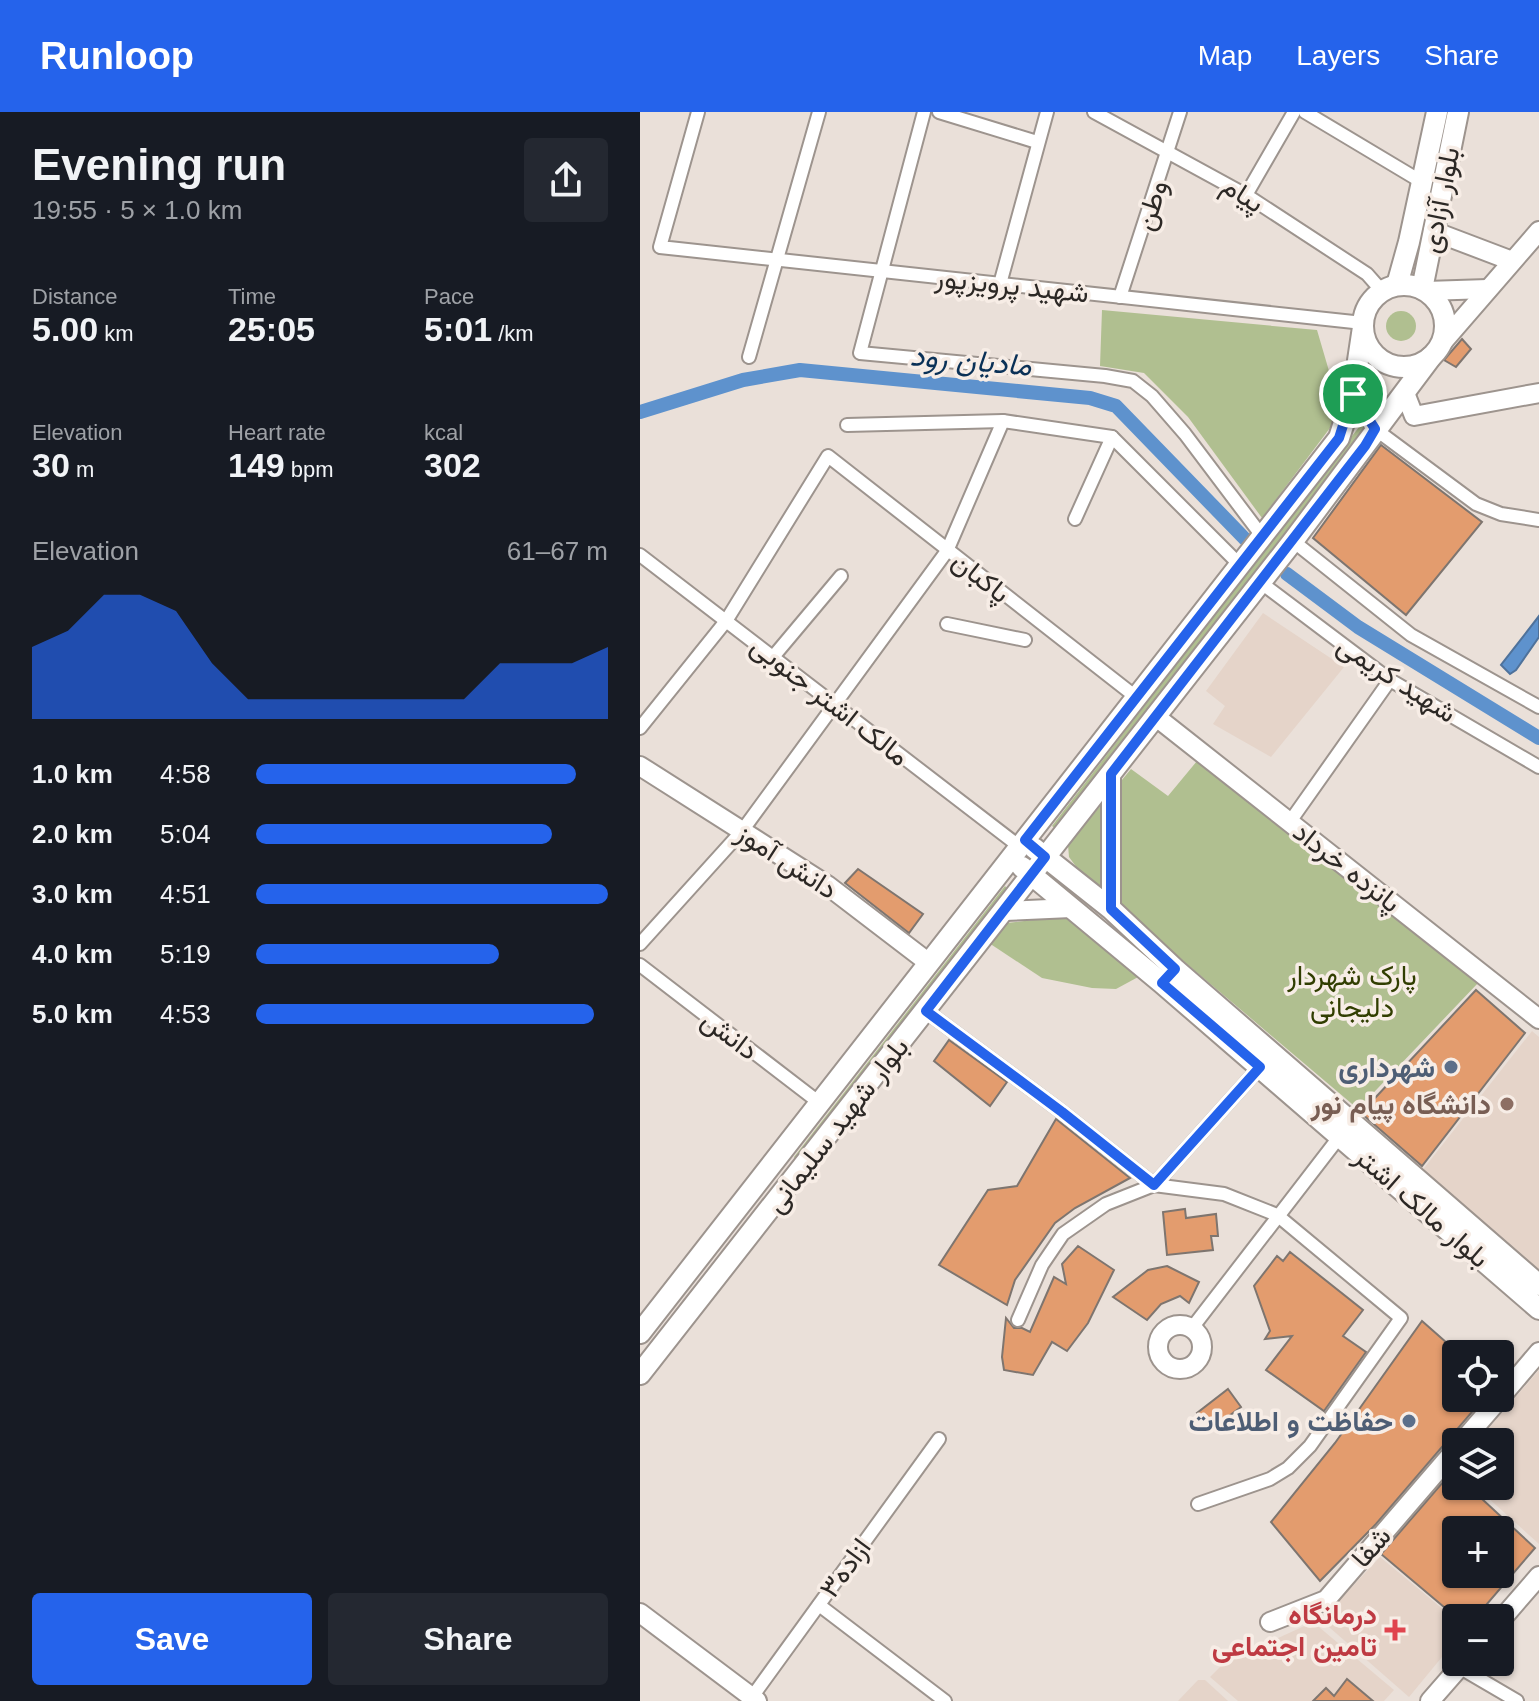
<!DOCTYPE html>
<meta charset="utf-8">
<style>
body{margin:0;font-family:Helvetica,Vazirmatn,sans-serif;background:#242831;color:#f1f3f6;height:100vh;display:flex;flex-direction:column;font-size:30px;white-space:nowrap}
*{box-sizing:border-box;margin:0}
p{font-size:26px;color:#9ea1a6}
.icon{flex:none;width:44px;height:44px;fill:none;stroke:currentColor;stroke-width:2;stroke-linecap:round;stroke-linejoin:round}
.map{position:relative;flex:1;overflow:hidden}
.sheet{display:flex;flex-direction:column;background:#171b24;width:640px}
.sheet>*{flex:none}
.controls{position:absolute;left:802px;top:1228px;display:grid;gap:16px}
.controls a{display:grid;place-items:center;width:72px;height:72px;border-radius:8px;background:#171b24;box-shadow:0 2px 6px #0004;font-size:40px}
.pin{position:absolute;display:grid;place-items:center;width:68px;height:68px;color:#fff;margin:-34px;border:4px solid #fff;border-radius:50%;box-shadow:0 2px 8px #0007}
.round{display:grid;place-items:center;flex:none;width:84px;height:84px;border-radius:8px;background:#242831}
.summary{display:flex;align-items:center;justify-content:space-between;height:136px;padding:0 32px}
h1{font-size:44px;font-weight:800;line-height:60px}
.stats{display:grid;grid-template-columns:repeat(3,1fr);gap:12px;height:136px;padding:8px 32px}
.stats div{display:grid;align-content:center}
.stats b{font-size:34px;font-weight:800}
.stats small{font-size:22px;font-weight:400}
.stats p{font-size:22px}
.chart{height:224px;padding:16px 32px}
.chart p{display:flex;justify-content:space-between}
.chart svg{width:100%;height:144px;margin-top:8px;fill:#2563eb;opacity:.7}
.action{display:flex;gap:16px;margin-top:auto;padding:16px 32px}
.action a{flex:1;height:92px;border-radius:8px;background:#2563eb;color:#fff;font-size:32px;font-weight:800;line-height:92px;text-align:center}
.action a+a{background:#242831;color:#f1f3f6}
ul{padding:0 32px;list-style:none;font-size:26px}
li{display:grid;grid-template-columns:128px 96px 1fr;align-items:center;height:60px}
li i{height:20px;border-radius:10px;background:#2563eb}
header{display:flex;align-items:center;gap:48px;box-sizing:border-box;height:112px;padding:0 40px;background:#2563eb;color:#fff}
header strong{font-size:38px}
nav{display:flex;gap:44px;margin-inline-start:auto;font-size:28px}
main{display:flex;flex:1;min-height:0}
.map>svg:first-child{display:block}
</style>
<header>
<strong>Runloop</strong>
<nav><a>Map</a><a>Layers</a><a>Share</a></nav>
</header>
<main>
<section class="sheet">
<div class="summary"><div><h1>Evening run</h1><p>19:55 · 5 × 1.0 km</p></div><a class="round"><svg class="icon" aria-label="share" viewBox="0 0 24 24"><path d="M12 15V3M7 8l5-5 5 5M5 13v7h14v-7"/></svg></a></div>
<div class="stats">
<div><p>Distance</p><b>5.00<small> km</small></b></div>
<div><p>Time</p><b>25:05</b></div>
<div><p>Pace</p><b>5:01<small> /km</small></b></div>
</div>
<div class="stats">
<div><p>Elevation</p><b>30<small> m</small></b></div>
<div><p>Heart rate</p><b>149<small> bpm</small></b></div>
<div><p>kcal</p><b>302</b></div>
</div>
<div class="chart"><p><span>Elevation</span>61–67 m</p>
<svg viewBox="0 0 160 44" preserveAspectRatio="none"><path d="M0 44V22L10 17L20 6L30 6L40 11L50 27L60 38L70 38L80 38L90 38L100 38L110 38L120 38L130 27L140 27L150 27L160 22V44z"/></svg>
</div>
<ul>
<li><b>1.0 km</b>4:58<i style="width:91%"></i></li>
<li><b>2.0 km</b>5:04<i style="width:84%"></i></li>
<li><b>3.0 km</b>4:51<i style="width:100%"></i></li>
<li><b>4.0 km</b>5:19<i style="width:69%"></i></li>
<li><b>5.0 km</b>4:53<i style="width:96%"></i></li>
</ul>
<div class="action"><a>Save</a><a>Share</a></div>
</section>
<div class="map">
<svg width="899" height="1589" viewBox="0 0 899 1589">
<rect width="100%" height="100%" fill="#eae0d9"/>
<g fill="#e5d4c9">
<polygon points="623,501 704,555 631,645 573,612 585,594 566,579"/>
<polygon points="892,919 899,925 899,1159 781,1060"/>
<polygon points="899,1258 899,1432 835,1374 860,1374 860,1330 837,1330"/>
<polygon points="740,1445 816,1508 816,1528 769,1585 681,1508"/>
<polygon points="673,1510 754,1578 744,1589 598,1589 570,1565 584,1551"/>
<polygon points="558,1568 565,1568 588,1589 538,1589"/>
</g>
<g fill="#b0bf90">
<polygon points="462,198 677,218 689,259 693,312 622,406 548,305 504,261 460,254"/>
<circle cx="761" cy="214" r="15"/>
<polygon points="720,303 728,313 416,717 412,714 719,315"/>
<polygon points="557,649 839,870 718,997 443,764 429,745 428,733 491,657 528,684"/>
<polygon points="365,774 369,779 157,1050 154,1045"/>
<polygon points="425,804 500,864 476,877 452,876 402,866 349,831 367,811"/>
</g>
<polygon fill="#5e92cd" stroke="#4f729b" stroke-width="2" points="899,504 899,525 876,558 870,562 861,553"/>
<g fill="none" stroke-linecap="round" stroke-linejoin="round">
<g stroke="#5e92cd" stroke-width="14">
<polyline points="0,300 103,268 160,258 450,286 476,294 605,427"/>
<polyline points="647,462 718,515 899,626"/>
</g>
</g>
<g fill="#e39c6e" stroke="#7e756f" stroke-width="2" fill-rule="evenodd">
<polygon points="822,227 831,237 816,255 804,248"/>
<polygon points="741,333 842,410 766,503 673,426"/>
<polygon points="218,757 283,802 269,821 205,771"/>
<polygon points="836,878 885,921 782,1054 721,1001"/>
<polygon points="309,928 367,970 350,994 294,949"/>
<polygon points="416,1007 490,1066 435,1096 415,1111 375,1168 367,1193 299,1153 348,1078 377,1074"/>
<polygon points="545,1097 546,1106 576,1102 578,1124 571,1124 573,1138 527,1143 523,1100"/>
<polygon points="438,1134 474,1158 448,1211 427,1239 412,1230 393,1263 364,1258 362,1245 366,1206 374,1216 382,1216 390,1220 414,1165 426,1172 422,1152"/>
<polygon points="650,1140 723,1198 703,1224 726,1240 684,1299 626,1258 652,1224 625,1227 630,1219 614,1174 637,1144 643,1149"/>
<polygon points="527,1154 559,1170 549,1191 540,1184 521,1192 507,1208 473,1185 508,1158"/>
<polygon points="782,1209 816,1239 816,1286 844,1286 736,1412 680,1469 631,1410 695,1331"/>
<polygon points="588,1277 601,1295 570,1318 557,1301"/>
<path d="M 816,1355 L 816,1374 L 828,1374 L 895,1436 L 835,1506 L 817,1506 L 741,1442 ZM 816,1418 L 860,1418 L 860,1462 L 816,1462 Z"/>
<polygon points="707,1567 733,1589 673,1589 686,1576 694,1584"/>
</g>
<g fill="none" stroke-linecap="round" stroke-linejoin="round">
<g stroke="#9d948e" stroke-width="16">
<g id="street">
<polyline points="58,0 20,135 723,211"/>
<polyline points="284,0 220,241 465,264 493,269 512,284 545,322 622,424"/>
<polyline points="299,0 397,30"/>
<polyline points="454,0 606,83 727,162 742,179"/>
<polyline points="665,0 782,70"/>
<polyline points="606,83 654,0"/>
<polyline points="360,172 407,0"/>
<polyline points="480,185 540,0"/>
<polyline points="109,245 179,0"/>
<polyline points="207,313 363,309 472,325 599,452"/>
<polyline points="735,317 836,392 861,402 899,408"/>
<polyline points="435,407 472,325"/>
<polyline points="653,429 771,523 899,595"/>
<polyline points="0,443 380,735"/>
<polyline points="620,470 750,568 899,655"/>
<polyline points="307,512 385,528"/>
<polyline points="133,545 201,464"/>
<polyline points="0,616 86,509 188,344 496,585"/>
<polyline points="649,711 750,568"/>
<polyline points="0,832 102,719 307,439 363,309"/>
<polyline points="0,853 181,992"/>
<polyline points="286,899 422,1000 514,1073 620,955"/>
<polyline points="378,1208 402,1153 423,1122 466,1092 514,1073 584,1082 637,1103 761,1206 670,1334 648,1356 630,1367 558,1392"/>
<polyline points="552,1216 700,1024"/>
<polyline points="179,1493 305,1589"/>
<polyline points="819,1555 877,1589"/>
<polyline points="112,1585 299,1327"/>
</g>
</g>
<g stroke="#9d948e" stroke-width="22">
<g id="secondary">
<polyline points="793,119 872,149"/>
<polyline points="786,179 848,177"/>
<polyline points="801,232 899,119"/>
<polyline points="765,281 774,304 899,281"/>
<polyline points="515,604 899,907"/>
<polyline points="0,654 187,773 289,851"/>
<polyline points="471,797 471,662"/>
<polyline points="364,799 431,796"/>
<circle cx="540" cy="1235" r="22"/>
<polyline points="860,1286 899,1240"/>
<polyline points="822,1330 860,1286"/>
<polyline points="0,1501 117,1589"/>
<polyline points="860,1509 899,1464"/>
<polyline points="630,1510 686,1488 816,1337"/>
<polyline points="790,1589 824,1550"/>
</g>
</g>
<g stroke="#9d948e" stroke-width="24">
<g id="primary">
<polyline points="757,173 769,130 797,0"/>
<circle cx="764" cy="214" r="41"/>
<polyline points="782,177 818,0"/>
<polyline points="394,736 471,797 535,857 899,1173"/>
<polyline points="382,755 522,871 899,1197"/>
<polyline points="0,1221 699,326 713,282 723,215"/>
<polyline points="0,1262 653,429 791,245"/>
</g>
</g>
<use href="#street" stroke="#fff" stroke-width="12"/>
<use href="#secondary" stroke="#fff" stroke-width="18"/>
<use href="#primary" stroke="#fff" stroke-width="20"/>
</g>
<g fill="none" stroke-linecap="round" stroke-linejoin="round">
<g stroke="#fff" stroke-width="16">
<polygon id="route" points="713,282 735,317 725,334 471,662 471,797 535,857 522,871 620,955 514,1073 422,1000 286,899 405,745 385,728 699,326"/>
</g>
<use href="#route" stroke="#2563eb" stroke-width="10"/>
</g>
<g fill="#5c6f8a" stroke="#f7ede6" stroke-width="3">
<circle cx="811" cy="955" r="8"/>
<circle cx="769" cy="1309" r="8"/>
</g>
<circle fill="#8d6e63" stroke="#f7ede6" stroke-width="3" cx="867" cy="992" r="8"/>
<path fill="#e0444e" stroke="#f7ede6" stroke-width="3" d="M751 1506h8v8h8v8h-8v8h-8v-8h-8v-8h8z"/>
<g text-anchor="middle" dominant-baseline="central" stroke-width="7" stroke-linejoin="round" paint-order="stroke">
<g font-size="28" fill="#2c2825" stroke="#f7ede6">
<text transform="translate(603 82) rotate(32)">پیام</text>
<text transform="translate(800 88) rotate(-79)">بلوار آزادی</text>
<text transform="translate(511 93) rotate(-72)">وطن</text>
<text transform="translate(372 173) rotate(6)">شهید پرویزپور</text>
<text transform="translate(341 465) rotate(38)">پاکبان</text>
<text transform="translate(757 567) rotate(33)">شهید کریمی</text>
<text transform="translate(190 589) rotate(38)">مالک اشتر جنوبی</text>
<text transform="translate(147 749) rotate(33)">دانش آموز</text>
<text transform="translate(707 755) rotate(38)">پانزده خرداد</text>
<text transform="translate(90 923) rotate(37)">دانش</text>
<text transform="translate(197 1013) rotate(-52)">بلوار شهید سلیمانی</text>
<text transform="translate(782 1095) rotate(41)">بلوار مالک اشتر</text>
<text transform="translate(731 1435) rotate(-49)">شفا</text>
<text transform="translate(205 1456) rotate(-54)">ازاده۳</text>
</g>
<g font-size="28" fill="#313e01" stroke="#f7ede6">
<text x="712" y="863">پارک شهردار<tspan x="712" dy="32">دلیجانی</tspan></text>
</g>
<g font-size="28" font-weight="bold" fill="#4e5e75" stroke="#f7ede6" text-anchor="end">
<text x="795" y="955">شهرداری</text>
<text x="753" y="1309">حفاظت و اطلاعات</text>
</g>
<g font-size="28" font-weight="bold" fill="#785e54" stroke="#f7ede6" text-anchor="end">
<text x="851" y="992">دانشگاه پیام نور</text>
</g>
<g font-size="28" font-weight="bold" fill="#be3a42" stroke="#f7ede6" text-anchor="end">
<text x="737" y="1502">درمانگاه<tspan x="737" dy="32">تامین اجتماعی</tspan></text>
</g>
<g font-size="30" font-style="italic" fill="#0a3157" stroke="#f7ede6">
<text transform="translate(331 248) rotate(5)">مادیان رود</text>
</g>
</g>
</svg>
<div class="controls">
<a><svg class="icon" aria-label="locate" viewBox="0 0 24 24"><circle cx="12" cy="12" r="6"/><path d="M12 2v4M12 18v4M2 12h4M18 12h4"/></svg></a>
<a><svg class="icon" aria-label="layers" viewBox="0 0 24 24"><path d="M12 4l9 5-9 5-9-5zM3 14l9 5 9-5"/></svg></a>
<a>+</a>
<a>−</a>
</div>
<div class="pin" style="left:713px;top:282px;background:#1e9e55"><svg class="icon" aria-label="arrive" viewBox="0 0 24 24"><path d="M6 21V4h12l-3 4 3 4H6"/></svg></div>
</div>
</main>
